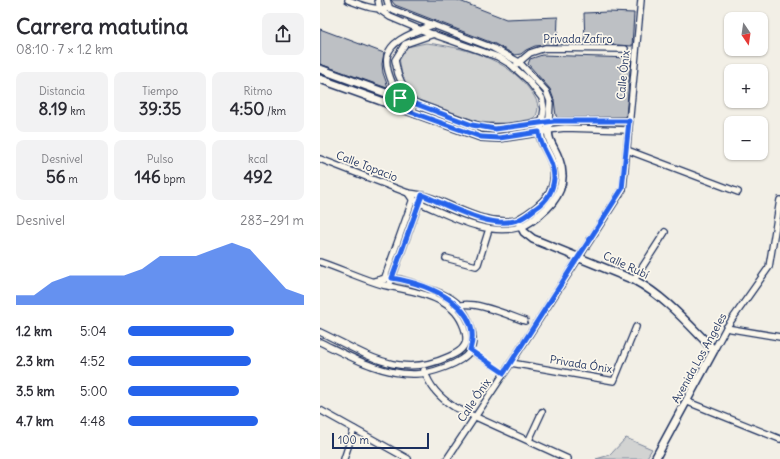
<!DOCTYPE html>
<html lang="es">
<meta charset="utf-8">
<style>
body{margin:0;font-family:Delius,sans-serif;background:#f2f2f3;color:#2b2b33;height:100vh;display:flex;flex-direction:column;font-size:15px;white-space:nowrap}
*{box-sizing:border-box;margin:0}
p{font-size:13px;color:#7c7c81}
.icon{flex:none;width:22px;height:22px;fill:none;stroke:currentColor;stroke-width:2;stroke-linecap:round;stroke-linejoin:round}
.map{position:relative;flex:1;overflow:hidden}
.side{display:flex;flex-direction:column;background:#fff;width:320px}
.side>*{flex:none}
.needle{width:26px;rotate:167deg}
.controls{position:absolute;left:404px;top:12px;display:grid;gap:8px}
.controls a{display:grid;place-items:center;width:44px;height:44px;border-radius:8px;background:#fff;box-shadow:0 1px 3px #0004;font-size:20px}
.scale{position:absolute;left:12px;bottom:10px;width:97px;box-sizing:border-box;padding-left:4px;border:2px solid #1b2f5e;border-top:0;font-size:11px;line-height:14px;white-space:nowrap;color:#1b2f5e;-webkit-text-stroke:3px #fbf7ec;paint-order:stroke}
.pin{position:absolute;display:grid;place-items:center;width:34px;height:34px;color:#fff;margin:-17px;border:2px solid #fff;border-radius:50%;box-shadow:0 1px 4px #0007}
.round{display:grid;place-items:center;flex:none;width:42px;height:42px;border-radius:8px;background:#f2f2f3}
.summary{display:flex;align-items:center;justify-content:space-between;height:68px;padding:0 16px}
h1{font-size:22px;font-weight:700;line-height:30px}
.stats{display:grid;grid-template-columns:repeat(3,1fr);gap:6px;height:68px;padding:4px 16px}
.stats div{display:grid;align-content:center;border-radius:8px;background:#f2f2f3;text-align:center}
.stats b{font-size:17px;font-weight:700}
.stats small{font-size:11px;font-weight:400}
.stats p{font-size:11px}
.chart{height:112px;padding:8px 16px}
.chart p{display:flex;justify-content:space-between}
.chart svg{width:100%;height:72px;margin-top:4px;fill:#2563eb;opacity:.7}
ul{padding:0 16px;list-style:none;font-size:13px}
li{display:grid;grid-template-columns:64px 48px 1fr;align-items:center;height:30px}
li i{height:10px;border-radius:5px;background:#2563eb}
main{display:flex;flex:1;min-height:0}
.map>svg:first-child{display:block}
</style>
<main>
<section class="side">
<div class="summary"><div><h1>Carrera matutina</h1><p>08:10 · 7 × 1.2 km</p></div><a class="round"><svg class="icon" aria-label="share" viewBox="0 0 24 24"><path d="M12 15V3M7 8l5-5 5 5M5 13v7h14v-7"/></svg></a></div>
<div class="stats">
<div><p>Distancia</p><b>8.19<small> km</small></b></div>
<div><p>Tiempo</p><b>39:35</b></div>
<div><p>Ritmo</p><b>4:50<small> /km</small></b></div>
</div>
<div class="stats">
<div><p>Desnivel</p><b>56<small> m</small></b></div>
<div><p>Pulso</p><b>146<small> bpm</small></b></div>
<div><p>kcal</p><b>492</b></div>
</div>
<div class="chart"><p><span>Desnivel</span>283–291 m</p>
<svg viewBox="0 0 160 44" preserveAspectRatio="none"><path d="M0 44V38L10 38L20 30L30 26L40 26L50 26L60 26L70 22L80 14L90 14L100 14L110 10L120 6L130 10L140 22L150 34L160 38V44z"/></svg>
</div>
<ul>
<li><b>1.2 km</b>5:04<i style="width:60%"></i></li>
<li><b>2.3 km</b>4:52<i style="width:70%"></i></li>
<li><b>3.5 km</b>5:00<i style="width:63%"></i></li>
<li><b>4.7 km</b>4:48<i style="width:74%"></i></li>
</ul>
</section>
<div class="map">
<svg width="460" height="459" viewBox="0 0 460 459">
<rect width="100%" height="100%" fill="#f2efe6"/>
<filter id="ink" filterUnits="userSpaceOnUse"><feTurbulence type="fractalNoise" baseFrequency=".025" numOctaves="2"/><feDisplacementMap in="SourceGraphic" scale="8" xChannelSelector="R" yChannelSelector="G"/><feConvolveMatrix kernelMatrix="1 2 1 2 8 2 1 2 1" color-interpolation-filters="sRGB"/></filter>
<g filter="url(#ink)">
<g fill="#d2d3d2" stroke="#768198">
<path d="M 106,43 C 143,47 187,58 210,90 C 217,100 221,106 215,118 C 180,128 145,123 112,107 C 104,103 94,99 89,92 C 82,82 81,69 79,57 L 87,47 Z"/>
<polygon points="306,438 332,449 326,459 276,459 290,455"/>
</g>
<g fill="#bdc0c4" stroke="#1b2f5e">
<polygon points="71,0 137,0 186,19 238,17 237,44 215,46 206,50 201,54 195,55 175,44 75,5"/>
<polygon points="288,12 314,13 312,46 265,43 264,13"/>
<polygon points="0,29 64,53 62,64 63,73 68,87 67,88 0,64"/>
<polygon points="222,55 311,58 306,117 238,118 236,116 234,100 230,89 208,64 210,59"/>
</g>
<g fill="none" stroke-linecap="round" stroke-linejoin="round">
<g stroke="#1b2f5e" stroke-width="5.5">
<polyline id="service" points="150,351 184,373"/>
</g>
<g stroke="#1b2f5e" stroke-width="8">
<g id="minor">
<path d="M 28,0 C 42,5 54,11 69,8 L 173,48 L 199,62 L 226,91 L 230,101 L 229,122 L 309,121"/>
<polyline points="58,0 60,10"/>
<polyline points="67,0 70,10"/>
<polyline points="60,10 70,17 101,30 178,57 190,64 208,80 222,98 224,109 222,122"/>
<polyline points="197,64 210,53 225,48 305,49"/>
<path d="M 85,110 C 60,59 53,46 113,25"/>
<polyline points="95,114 78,74 75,60 85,44 114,34"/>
<polyline points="228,130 245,128 308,130"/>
<polyline points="307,150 418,192"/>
<path d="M 0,159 L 88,193 C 128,196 153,227 198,220"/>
<path d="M 88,193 L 92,199 L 100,203 C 131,216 166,237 201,227"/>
<polyline points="126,258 156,266 158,264 169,229"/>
<path d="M 0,262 C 21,269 42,279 63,285 C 85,290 114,293 132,309 C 140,316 147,330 146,341 C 144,350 135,354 128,357 C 78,380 45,353 0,332"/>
<polyline points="64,280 94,196"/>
<polyline points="314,280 345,232"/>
<polyline points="69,286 102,195"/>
<path d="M 136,307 C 150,298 190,316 205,321"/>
<polyline points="406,328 460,337"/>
<path d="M 0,342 C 29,356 62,375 95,374 C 109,374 142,364 150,351 C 158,338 148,316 139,305 C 130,295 113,291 101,286 C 84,280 72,275 54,281"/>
<polyline points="394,350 406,328 449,267 460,200"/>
<polyline points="191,363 294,381 316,327"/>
<path d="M 104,370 C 110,387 119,397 134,407 L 248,459"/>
<polyline points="368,402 460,439"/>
<polyline points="0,410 88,459"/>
<polyline points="209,440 222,412"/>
<polyline points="24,459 34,429"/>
<polyline points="127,459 191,363 303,189 321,0"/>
</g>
</g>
<g stroke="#1b2f5e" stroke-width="10">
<g id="tertiary">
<path d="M 0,69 L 162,128 L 187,128 L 229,122 C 226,142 233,143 239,160 C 251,192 226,213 201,227"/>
<polyline points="0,79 161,137 179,138 224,131"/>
<path d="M 222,122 C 218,140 223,142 230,157 C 244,188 223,206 198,220 L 204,232 L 213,239 L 314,280 C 346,297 369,325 394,350 L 335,459"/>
</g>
</g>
<use href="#service" stroke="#fbf7ec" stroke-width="2.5"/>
<use href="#minor" stroke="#fbf7ec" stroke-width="5.5"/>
<use href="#tertiary" stroke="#fbf7ec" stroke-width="7"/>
</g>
</g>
<g fill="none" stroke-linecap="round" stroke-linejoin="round" filter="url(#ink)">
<g stroke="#fff" stroke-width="8">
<path id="route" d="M 80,98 L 152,125 L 175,129 L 234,121 L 309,121 L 302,189 L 184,373 L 150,350 C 164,305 107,284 72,278 L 102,195 C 128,205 171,230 198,220 C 205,217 211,212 216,208 C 227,201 233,191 234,178 C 234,159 219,147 219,132 L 179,138 L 161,137 L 85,110 Z"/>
</g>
<use href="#route" stroke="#2563eb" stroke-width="5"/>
</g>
<g text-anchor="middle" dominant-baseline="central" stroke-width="3.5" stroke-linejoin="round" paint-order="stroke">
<g font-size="11" fill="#1b2f5e" stroke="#fbf7ec">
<text x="258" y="39">Privada Zafiro</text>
<text transform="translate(303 75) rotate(-84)">Calle Ónix</text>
<text transform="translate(47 166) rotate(21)">Calle Topacio</text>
<text transform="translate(306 265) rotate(25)">Calle Rubí</text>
<text transform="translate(379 358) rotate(-61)">Avenida Los Angeles</text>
<text transform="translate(261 364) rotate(9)">Privada Ónix</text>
<text transform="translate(154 400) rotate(-56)">Calle Ónix</text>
</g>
</g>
</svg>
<div class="controls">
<a><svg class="needle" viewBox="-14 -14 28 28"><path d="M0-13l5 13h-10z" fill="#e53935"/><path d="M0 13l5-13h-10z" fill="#7c7c81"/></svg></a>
<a>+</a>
<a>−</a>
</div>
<div class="scale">100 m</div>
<div class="pin" style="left:80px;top:98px;background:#1e9e55"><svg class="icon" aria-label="arrive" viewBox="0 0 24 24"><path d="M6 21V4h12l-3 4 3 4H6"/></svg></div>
</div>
</main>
